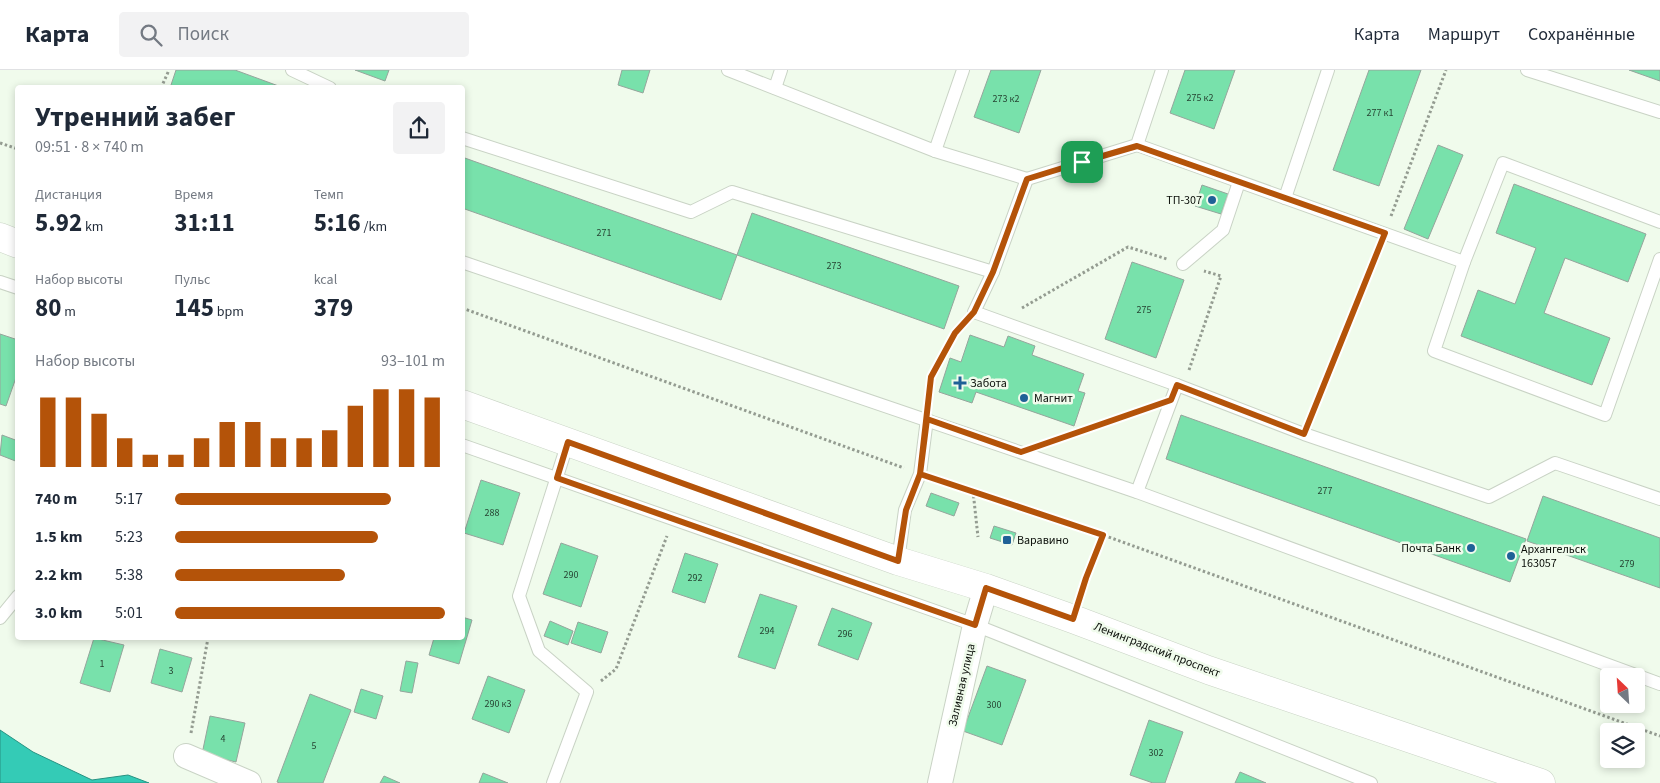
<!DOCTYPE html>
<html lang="ru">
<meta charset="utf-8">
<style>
body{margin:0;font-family:"Source Sans 3",sans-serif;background:#f2f2f3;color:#1f2937;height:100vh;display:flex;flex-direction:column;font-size:19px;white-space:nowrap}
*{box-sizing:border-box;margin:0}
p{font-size:16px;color:#747a83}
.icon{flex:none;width:28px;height:28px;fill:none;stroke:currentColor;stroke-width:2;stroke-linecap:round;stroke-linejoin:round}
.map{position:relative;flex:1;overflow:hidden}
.side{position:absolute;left:15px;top:15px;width:450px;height:555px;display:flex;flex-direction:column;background:#fff;border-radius:5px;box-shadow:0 2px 8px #0003}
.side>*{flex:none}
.needle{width:32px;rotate:335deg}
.buttons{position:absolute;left:1600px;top:598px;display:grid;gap:10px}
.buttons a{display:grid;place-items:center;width:45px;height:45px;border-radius:5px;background:#fff;box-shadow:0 2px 8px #0003;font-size:25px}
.pin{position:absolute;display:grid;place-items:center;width:42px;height:42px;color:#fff;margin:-21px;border-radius:10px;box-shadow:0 2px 8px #0006}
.round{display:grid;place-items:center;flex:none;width:52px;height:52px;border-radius:5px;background:#f2f2f3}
.overview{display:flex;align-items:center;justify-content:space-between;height:85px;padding:0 20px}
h1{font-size:28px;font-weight:700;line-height:38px}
.stats{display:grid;grid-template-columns:repeat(3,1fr);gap:8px;height:85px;padding:5px 20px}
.stats div{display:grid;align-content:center}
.stats b{font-size:25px;font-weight:700}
.stats small{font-size:14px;font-weight:400}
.stats p{font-size:14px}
.chart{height:140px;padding:10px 20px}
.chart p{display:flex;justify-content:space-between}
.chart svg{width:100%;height:90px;margin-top:5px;stroke:#b45309;stroke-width:6}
ul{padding:0 20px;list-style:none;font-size:16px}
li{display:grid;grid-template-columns:80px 60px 1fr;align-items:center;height:38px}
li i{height:12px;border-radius:6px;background:#b45309}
header{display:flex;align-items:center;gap:30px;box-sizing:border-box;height:70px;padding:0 25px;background:#fff;border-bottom:1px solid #e0e1e3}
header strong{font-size:24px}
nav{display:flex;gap:28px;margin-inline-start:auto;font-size:18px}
.search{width:350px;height:45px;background:#f2f2f3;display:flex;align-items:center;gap:12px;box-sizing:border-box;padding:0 18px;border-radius:5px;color:#747a83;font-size:19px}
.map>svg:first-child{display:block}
</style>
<header>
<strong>Карта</strong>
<div class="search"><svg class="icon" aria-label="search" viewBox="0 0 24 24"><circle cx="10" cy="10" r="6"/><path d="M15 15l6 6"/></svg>Поиск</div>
<nav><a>Карта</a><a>Маршрут</a><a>Сохранённые</a></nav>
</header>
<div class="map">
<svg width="1660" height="713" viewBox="0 0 1660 713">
<rect width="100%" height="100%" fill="#f0fbec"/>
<polygon fill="#34cbb6" stroke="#279282" points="0,660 33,682 92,710 128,705 149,713 0,713"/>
<g fill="#78e1ab" stroke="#95a59c">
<polygon points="176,0 235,0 284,18 170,18"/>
<polygon points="355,0 389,0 385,11"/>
<polygon points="622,0 650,0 643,23 618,15"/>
<polygon points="991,0 1041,0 1019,63 974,47"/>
<polygon points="1185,0 1235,0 1214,59 1170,43"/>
<polygon points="1369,0 1421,0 1379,116 1333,100"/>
<polygon points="1629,0 1660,0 1660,11"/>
<polygon points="1438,75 1463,85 1428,169 1404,159"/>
<polygon points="462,87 737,185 721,230 462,138"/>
<polygon points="1514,114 1646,164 1628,212 1565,188 1544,243 1610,268 1592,315 1461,266 1478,220 1515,234 1536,178 1496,163"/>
<polygon points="1202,115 1228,124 1221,144 1195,136"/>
<polygon points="752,143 959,216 944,259 737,185"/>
<polygon points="1132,192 1184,210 1156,288 1105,269"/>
<polygon points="0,264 18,270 18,302 6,336 0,334"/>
<polygon points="970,265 1004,277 1008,266 1035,276 1032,285 1084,304 1078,321 1085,323 1074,356 976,322 972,333 939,322 950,288 961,292"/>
<polygon points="1181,345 1526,469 1510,512 1166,389"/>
<polygon points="2,365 18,371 18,392 0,385"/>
<polygon points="481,410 520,423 503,475 464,463"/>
<polygon points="931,423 959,433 954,446 926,436"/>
<polygon points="1543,426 1660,468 1660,518 1527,471"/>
<polygon points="994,456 1016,463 1012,475 990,468"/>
<polygon points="561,473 598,486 581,537 543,524"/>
<polygon points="685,483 718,494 705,533 672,522"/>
<polygon points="760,524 797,536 775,599 738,587"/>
<polygon points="832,538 872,553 858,590 818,575"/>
<polygon points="462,547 472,550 459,594 429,585 434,568 462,568"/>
<polygon points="550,551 573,561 568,575 544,566"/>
<polygon points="578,552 608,562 601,583 571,573"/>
<polygon points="94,568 124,575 110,622 80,613"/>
<polygon points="160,579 192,588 182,622 151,613"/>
<polygon points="406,591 418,593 412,623 400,621"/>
<polygon points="987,596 1026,610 1002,675 963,661"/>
<polygon points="488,606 525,620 509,663 472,649"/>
<polygon points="361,619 383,626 376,649 354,642"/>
<polygon points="310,624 351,640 323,713 280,713 277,712"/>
<polygon points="210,646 245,653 236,692 202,684"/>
<polygon points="1149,650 1183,662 1165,713 1153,713 1130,705"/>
<polygon points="1240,702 1266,713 1235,713"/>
<polygon points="483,703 508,713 479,713"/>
<polygon points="384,706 400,713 380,713"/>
</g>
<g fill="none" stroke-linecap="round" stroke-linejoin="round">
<g stroke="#c9d3c5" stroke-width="14">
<g id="service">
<polyline points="292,0 330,18"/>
<polyline points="728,0 935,81 1027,109"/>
<polyline points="1527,0 1660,42"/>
<polyline points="775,18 781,0"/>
<polyline points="462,68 691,142 732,122 993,202"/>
<polyline points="1137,75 1464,192"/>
<polyline points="935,81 963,0"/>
<polyline points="1285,128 1328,0"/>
<polyline points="1660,152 1503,93 1464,192 1434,281 1605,345 1660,189"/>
<polyline points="462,192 1137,422 1660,614"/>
<polyline points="1183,194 1223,160 1239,112"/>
<polyline points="0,212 18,218"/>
<polyline points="1177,315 1304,364 1489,427 1555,393 1660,429"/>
<polyline points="462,375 975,555 1371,713"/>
<polyline points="1137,422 1177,315 974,242 993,202 1027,109 1137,75 1162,0"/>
<polyline points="898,491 905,440 920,404 927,349"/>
<polyline points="0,548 18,526"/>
<polyline points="553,713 587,622 539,581 519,526 568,372"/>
</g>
</g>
<g stroke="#c9d3c5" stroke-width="26">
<g id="minor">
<polyline points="186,686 249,713"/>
<polyline points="940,713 975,555 986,518"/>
</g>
</g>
<g stroke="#c9d3c5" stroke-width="29">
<g id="secondary">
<polyline points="0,167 18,174"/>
<polyline points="462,334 898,491 986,518 1073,549 1208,600 1541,713"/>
</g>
</g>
<g stroke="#949c91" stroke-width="3" stroke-dasharray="2.5 2.5" stroke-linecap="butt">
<polyline points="161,18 169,0"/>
<polyline points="0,73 18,79"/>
<polyline points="1391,146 1446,0"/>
<polyline points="462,238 904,398"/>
<polyline points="1022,238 1128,177 1167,189"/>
<polyline points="1189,300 1221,206 1204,201"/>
<polyline points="928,332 931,307 955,263 962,255"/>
<polyline points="1311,348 1378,179"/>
<polyline points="1049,373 1150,338"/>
<polyline points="938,410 1103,465 1660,666"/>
<polyline points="973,421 978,467"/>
<polyline points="1080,525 1103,465"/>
<polyline points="601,611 616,599 667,466"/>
<polyline points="191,663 208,568"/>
</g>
<use href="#service" stroke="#fff" stroke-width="12"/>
<use href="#minor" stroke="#fff" stroke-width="24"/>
<use href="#secondary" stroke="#fff" stroke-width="28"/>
</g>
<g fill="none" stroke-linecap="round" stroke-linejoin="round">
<g stroke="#fff" stroke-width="10">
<polyline id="route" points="1082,92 1027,109 993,202 974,242 955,263 931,307 920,404 906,440 898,491 568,372 557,408 975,555 986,518 1073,549 1086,508 1103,465 920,404 927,349 1021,382 1171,330 1177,315 1304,364 1385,163 1137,76 1082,92"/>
</g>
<use href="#route" stroke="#b45309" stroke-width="6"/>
</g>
<g fill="#1f6197" stroke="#f0fbec" stroke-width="2">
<circle cx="1212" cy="130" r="5"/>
<path d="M957.5 305.5h5v5h5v5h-5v5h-5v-5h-5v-5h5z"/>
<circle cx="1024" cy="328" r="5"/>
<rect x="1002" y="465" width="10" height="10" rx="2.5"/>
<circle cx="1471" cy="478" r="5"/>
<circle cx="1511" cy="486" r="5"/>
</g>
<g text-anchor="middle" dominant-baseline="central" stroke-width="5" stroke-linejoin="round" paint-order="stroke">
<g font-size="10" fill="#264332">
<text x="1200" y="28">275 к2</text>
<text x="1006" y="29">273 к2</text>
<text x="1380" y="43">277 к1</text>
<text x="604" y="163">271</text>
<text x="834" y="196">273</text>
<text x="1144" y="240">275</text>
<text x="1325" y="421">277</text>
<text x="492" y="443">288</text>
<text x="1627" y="494">279</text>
<text x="571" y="505">290</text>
<text x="695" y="508">292</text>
<text x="767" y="561">294</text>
<text x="845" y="564">296</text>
<text x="102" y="594">1</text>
<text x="171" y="601">3</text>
<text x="498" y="634">290 к3</text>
<text x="994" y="635">300</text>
<text x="223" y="669">4</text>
<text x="314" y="676">5</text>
<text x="1156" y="683">302</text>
</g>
<g font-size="12" fill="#0a0e09" stroke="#f0fbec" text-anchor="start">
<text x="1202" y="130" text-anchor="end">ТП-307</text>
<text x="970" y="313">Забота</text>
<text x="1034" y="328">Магнит</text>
<text x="1017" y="470">Варавино</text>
<text x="1461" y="478" text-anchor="end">Почта Банк</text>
<text x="1521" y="479">Архангельск<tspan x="1521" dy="14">163057</tspan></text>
</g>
<g font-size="12" fill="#0a0e09" stroke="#f0fbec">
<text transform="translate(1157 580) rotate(21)">Ленинградский проспект</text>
<text transform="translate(962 615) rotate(-77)">Заливная улица</text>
</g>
</g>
</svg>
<div class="buttons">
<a><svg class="needle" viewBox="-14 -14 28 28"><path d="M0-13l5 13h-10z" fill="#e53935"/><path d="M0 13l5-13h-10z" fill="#747a83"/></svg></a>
<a><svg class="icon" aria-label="layers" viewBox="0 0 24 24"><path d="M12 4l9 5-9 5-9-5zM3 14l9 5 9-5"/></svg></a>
</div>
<div class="pin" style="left:1082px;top:92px;background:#1e9e55"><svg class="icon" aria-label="arrive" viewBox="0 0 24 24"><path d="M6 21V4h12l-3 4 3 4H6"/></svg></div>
<section class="side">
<div class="overview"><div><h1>Утренний забег</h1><p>09:51 · 8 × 740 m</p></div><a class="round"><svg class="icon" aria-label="share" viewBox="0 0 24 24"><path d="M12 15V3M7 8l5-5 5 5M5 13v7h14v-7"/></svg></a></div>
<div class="stats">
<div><p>Дистанция</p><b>5.92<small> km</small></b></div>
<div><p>Время</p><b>31:11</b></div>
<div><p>Темп</p><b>5:16<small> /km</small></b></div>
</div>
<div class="stats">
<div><p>Набор высоты</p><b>80<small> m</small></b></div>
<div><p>Пульс</p><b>145<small> bpm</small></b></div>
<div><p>kcal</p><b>379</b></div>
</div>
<div class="chart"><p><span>Набор высоты</span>93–101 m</p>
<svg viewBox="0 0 160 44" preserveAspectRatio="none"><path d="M5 44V10M15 44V10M25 44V18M35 44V30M45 44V38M55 44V38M65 44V30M75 44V22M85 44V22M95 44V30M105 44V30M115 44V26M125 44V14M135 44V6M145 44V6M155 44V10"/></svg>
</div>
<ul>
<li><b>740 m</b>5:17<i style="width:80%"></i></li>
<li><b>1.5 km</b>5:23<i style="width:75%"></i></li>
<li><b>2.2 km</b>5:38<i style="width:63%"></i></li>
<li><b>3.0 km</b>5:01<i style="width:100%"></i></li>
</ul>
</section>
</div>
